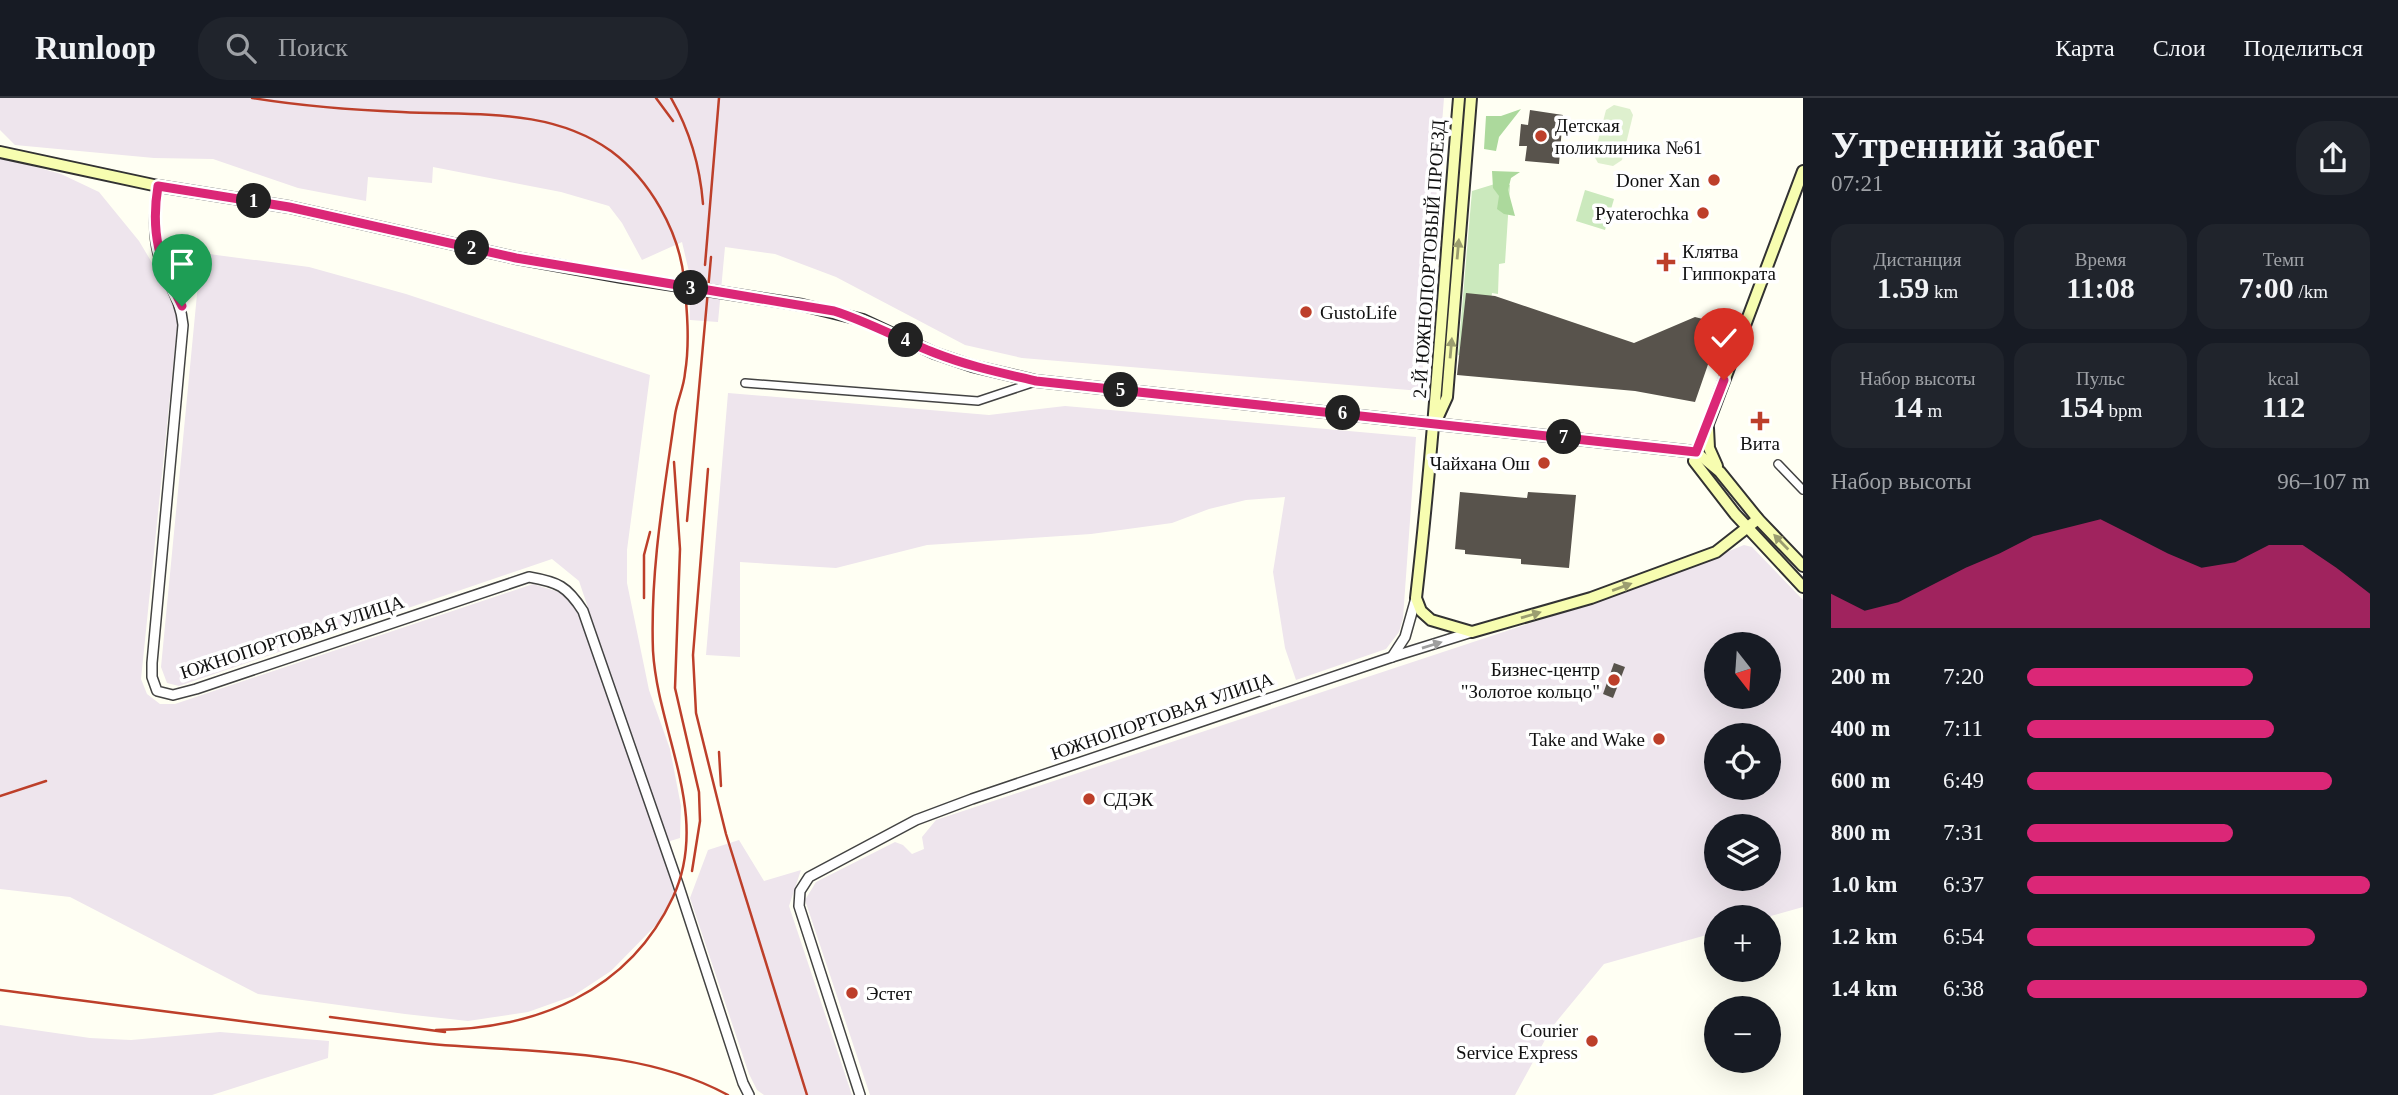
<!DOCTYPE html>
<html lang="ru">
<meta charset="utf-8">
<style>
body{margin:0;font-family:Georgia,serif;background:#20242c;color:#f1f3f6;height:100vh;display:flex;flex-direction:column;font-size:26px;white-space:nowrap}
*{box-sizing:border-box;margin:0}
p{font-size:23px;color:#9ea1a6}
.icon{flex:none;width:38px;height:38px;fill:none;stroke:currentColor;stroke-width:2;stroke-linecap:round;stroke-linejoin:round}
.map{position:relative;flex:1;overflow:hidden}
.details{display:flex;flex-direction:column;background:#171b24;width:595px}
.details>*{flex:none}
.needle{width:46px;rotate:163deg}
.tools{position:absolute;left:1704px;top:534px;display:grid;gap:14px}
.tools a{display:grid;place-items:center;width:77px;height:77px;border-radius:50%;background:#171b24;box-shadow:0 7px 28px #0002;font-size:35px}
.pin{position:absolute;display:grid;place-items:center;width:60px;height:60px;color:#fff;margin:-72px -30px;border-radius:50% 50% 50% 0;rotate:-45deg;box-shadow:0 0 7px #0007}
.pin .icon{rotate:45deg}
.km{position:absolute;width:35px;height:35px;margin:-18px;border-radius:50%;background:#222;color:#fff;font-size:19px;line-height:35px;text-align:center}
.round{display:grid;place-items:center;flex:none;width:74px;height:74px;border-radius:28px;background:#20242c}
.head{display:flex;align-items:center;justify-content:space-between;height:119px;padding:0 28px}
h1{font-size:38px;font-weight:600;line-height:52px}
.stats{display:grid;grid-template-columns:repeat(3,1fr);gap:10px;height:119px;padding:7px 28px}
.stats div{display:grid;align-content:center;border-radius:18px;background:#20242c;text-align:center}
.stats b{font-size:30px;font-weight:600}
.stats small{font-size:19px;font-weight:400}
.stats p{font-size:19px}
.chart{height:196px;padding:14px 28px}
.chart p{display:flex;justify-content:space-between}
.chart svg{width:100%;height:126px;margin-top:7px;fill:#db2777;opacity:.7}
ul{padding:0 28px;list-style:none;font-size:23px}
li{display:grid;grid-template-columns:112px 84px 1fr;align-items:center;height:52px}
li i{height:18px;border-radius:9px;background:#db2777}
header{display:flex;align-items:center;gap:42px;box-sizing:border-box;height:98px;padding:0 35px;background:#171b24;border-bottom:2px solid #363941}
header strong{font-size:33px}
nav{display:flex;gap:38px;margin-inline-start:auto;font-size:24px}
.search{width:490px;height:63px;background:#20242c;display:flex;align-items:center;gap:18px;box-sizing:border-box;padding:0 24px;border-radius:28px;color:#9ea1a6;font-size:26px}
main{display:flex;flex:1;min-height:0}
.map>svg:first-child{display:block}
</style>
<header>
<strong>Runloop</strong>
<div class="search"><svg class="icon" aria-label="search" viewBox="0 0 24 24"><circle cx="10" cy="10" r="6"/><path d="M15 15l6 6"/></svg>Поиск</div>
<nav><a>Карта</a><a>Слои</a><a>Поделиться</a></nav>
</header>
<main>
<div class="map">
<svg width="1803" height="997" viewBox="0 0 1803 997">
<rect width="100%" height="100%" fill="#fffff3"/>
<g fill="#eee5ed" fill-rule="evenodd">
<polygon points="0,0 1444,0 1421,293 1022,260 965,247 836,179 775,156 725,149 718,224 690,222 689,174 682,144 642,162 622,125 609,108 561,94 433,69 432,85 368,79 366,103 298,90 213,61 154,60 15,47 0,32"/>
<polygon points="0,59 61,76 99,94 139,143 179,210 141,581 147,596 160,606 175,606 533,486 562,495 578,515 675,793 659,824 611,873 573,898 528,914 468,923 405,916 258,896 70,799 0,791"/>
<polygon points="201,155 309,169 406,196 650,277 627,452 627,485 649,592 670,651 681,708 680,740 667,744 579,483 552,461 179,588 167,585 161,569"/>
<polygon points="728,295 989,317 1065,308 1416,339 1403,520 1399,534 1386,551 1296,582 1285,550 1273,474 1285,399 1246,402 1209,411 1172,425 1091,436 927,447 836,470 740,464 740,559 706,557"/>
<path d="M 1744,447 L 1752,449 L 1803,502 L 1803,809 L 1767,819 L 1717,819 L 1717,834 L 1604,866 L 1552,929 L 1515,997 L 870,997 L 805,802 L 816,784 L 895,744 L 903,747 L 912,756 L 924,751 L 922,739 L 936,722 L 1582,508 L 1665,479 ZM 1717,546 L 1769,546 L 1769,598 L 1717,598 ZM 1717,637 L 1769,637 L 1769,690 L 1717,690 ZM 1717,728 L 1769,728 L 1769,780 L 1717,780 Z"/>
<polygon points="739,742 764,783 801,772 789,808 852,997 764,997 757,992 749,976 690,800 708,752"/>
<polygon points="0,927 90,940 131,942 220,934 329,943 328,960 212,997 0,997"/>
</g>
<g fill="#cbe9bd">
<polygon points="1498,85 1510,87 1505,165 1499,166 1498,196 1492,195 1490,209 1466,258 1458,257 1472,93"/>
<polygon points="1585,92 1614,101 1605,132 1576,123"/>
</g>
<g fill="#acd99c">
<polygon points="1521,11 1499,39 1496,53 1484,51 1486,18 1501,18"/>
<polygon points="1492,73 1520,74 1511,80 1508,92 1515,118 1504,116 1497,111 1499,98 1493,90"/>
</g>
<polygon fill="#def0ce" points="1614,7 1630,11 1633,17 1622,62 1613,68 1598,65 1594,58 1606,12"/>
<g fill="#58534c">
<polygon points="1530,12 1563,17 1559,66 1525,63 1527,48 1519,48 1521,26 1528,27"/>
<polygon points="1466,195 1495,198 1634,245 1695,219 1722,226 1695,304 1635,293 1457,277"/>
<polygon points="1460,394 1527,400 1528,394 1576,397 1569,470 1521,466 1521,461 1465,456 1465,452 1455,451"/>
<polygon points="1614,565 1625,569 1613,600 1603,596"/>
</g>
<g fill="none" stroke-linecap="round" stroke-linejoin="round">
<g stroke="#434343" stroke-width="10">
<g id="minor">
<polyline points="745,285 978,303 1035,284"/>
<polyline points="1778,366 1803,392"/>
</g>
</g>
<g stroke="#434343" stroke-width="12">
<g id="tertiary">
<path d="M 158,88 C 154,113 152,141 161,165 C 169,187 181,203 183,227 L 152,565 L 152,579 L 157,593 L 173,597 L 196,591 L 529,479 C 558,484 567,488 583,513 L 678,786 L 743,985 L 749,997"/>
<polyline points="1392,559 1405,539 1416,500"/>
<polyline points="860,997 799,808 800,793 809,779 916,722 972,701 1392,559 1472,534"/>
</g>
</g>
<g stroke="#323232" stroke-width="14">
<g id="secondary">
<path d="M 1459,0 C 1445,167 1435,334 1416,500 L 1421,513 L 1431,522 L 1472,534 L 1591,500 L 1716,454 L 1758,421"/>
<polyline points="0,54 158,88 289,109 516,160 622,179"/>
<polyline points="1803,73 1694,363 1735,416 1803,489"/>
<polyline points="802,207 863,222 934,255 972,268 1036,283 1696,354 1720,374 1758,421 1803,468"/>
<polyline points="1436,323 1447,299 1471,0"/>
<polyline points="1708,330 1709,350 1717,368"/>
</g>
</g>
<use href="#minor" stroke="#fff" stroke-width="7"/>
<use href="#tertiary" stroke="#fff" stroke-width="9"/>
<use href="#secondary" stroke="#f7fdb0" stroke-width="10"/>
<g stroke="#bd3f2a" stroke-width="2.5">
<path d="M 252,0 C 301,8 352,12 402,14 C 474,18 550,9 611,53 C 650,82 679,133 684,181 C 687,211 690,245 685,275 C 684,289 677,303 675,317 C 664,395 650,473 653,553 C 658,636 711,717 673,799 C 629,894 536,931 436,932"/>
<polyline points="656,0 673,23"/>
<path d="M 671,0 C 690,33 700,68 703,106"/>
<polyline points="705,167 719,0"/>
<polyline points="674,364 680,451 675,590 699,694 700,723 692,773"/>
<polyline points="708,371 693,557 696,615 726,736 807,997"/>
<polyline points="687,423 711,159"/>
<polyline points="644,500 644,457 650,434"/>
<polyline points="719,654 721,688"/>
<polyline points="0,698 46,683"/>
<path d="M 0,892 C 141,910 281,929 422,945 C 523,956 636,947 728,997"/>
<polyline points="330,919 445,934"/>
</g>
<g stroke="#323232" stroke-width="14" stroke-linecap="butt">
<polyline id="secondary-bridge" points="622,179 802,207"/>
</g>
<use href="#secondary-bridge" stroke="#f7fdb0" stroke-width="10"/>
</g>
<defs><path id="oneway-solid" d="M-6-.8H1V-3.2L6.5 0L1 3.2V.8H-6Z" transform="scale(1.75)"/></defs>
<g fill="#9b9e70">
<use href="#oneway-solid" transform="translate(1458 151) rotate(-85)"/>
<use href="#oneway-solid" transform="translate(1451 250) rotate(-85)"/>
<use href="#oneway-solid" transform="translate(1781 444) rotate(-134)"/>
<use href="#oneway-solid" transform="translate(1622 489) rotate(-20)"/>
<use href="#oneway-solid" transform="translate(1531 517) rotate(-16)"/>
</g>
<use fill="#9f9f9f" href="#oneway-solid" transform="translate(1432 547) rotate(-17)"/>
<g fill="none" stroke-linecap="round" stroke-linejoin="round">
<g stroke="#fff" stroke-width="14">
<path id="route" d="M 182,208 C 160,166 150,136 158,88 L 289,109 L 516,160 L 834,213 C 869,224 901,242 935,255 C 968,268 1002,275 1036,283 L 1696,354 L 1724,282"/>
</g>
<use href="#route" stroke="#db2777" stroke-width="9"/>
</g>
<g fill="#bd3f2a" stroke="#fff" stroke-width="2.5">
<circle cx="1541" cy="38" r="7"/>
<circle cx="1714" cy="82" r="7"/>
<circle cx="1703" cy="115" r="7"/>
<path d="M1662.5 153.5h7v7h7v7h-7v7h-7v-7h-7v-7h7z"/>
<circle cx="1306" cy="214" r="7"/>
<path d="M1756.5 312.5h7v7h7v7h-7v7h-7v-7h-7v-7h7z"/>
<circle cx="1544" cy="365" r="7"/>
<circle cx="1614" cy="582" r="7"/>
<circle cx="1659" cy="641" r="7"/>
<circle cx="1089" cy="701" r="7"/>
<circle cx="852" cy="895" r="7"/>
<circle cx="1592" cy="943" r="7"/>
</g>
<g text-anchor="middle" dominant-baseline="central" stroke-width="7" stroke-linejoin="round" paint-order="stroke">
<g font-size="19" fill="#101010" stroke="#fff" text-anchor="end">
<text x="1555" y="27" text-anchor="start">Детская<tspan x="1555" dy="22">поликлиника №61</tspan></text>
<text x="1700" y="82">Doner Xan</text>
<text x="1689" y="115">Pyaterochka</text>
<text x="1682" y="153" text-anchor="start">Клятва<tspan x="1682" dy="22">Гиппократа</tspan></text>
<text x="1320" y="214" text-anchor="start">GustoLife</text>
<text x="1760" y="345" text-anchor="middle">Вита</text>
<text x="1530" y="365">Чайхана Ош</text>
<text x="1600" y="571">Бизнес-центр<tspan x="1600" dy="22">"Золотое кольцо"</tspan></text>
<text x="1645" y="641">Take and Wake</text>
<text x="1103" y="701" text-anchor="start">СДЭК</text>
<text x="866" y="895" text-anchor="start">Эстет</text>
<text x="1578" y="932">Courier<tspan x="1578" dy="22">Service Express</tspan></text>
</g>
<g font-size="19" fill="#101010" stroke="#fff">
<text transform="translate(1429 161) rotate(-86)">2-Й ЮЖНОПОРТОВЫЙ ПРОЕЗД</text>
<text transform="translate(292 539) rotate(-18)">ЮЖНОПОРТОВАЯ УЛИЦА</text>
<text transform="translate(1162 618) rotate(-19)">ЮЖНОПОРТОВАЯ УЛИЦА</text>
</g>
</g>
</svg>
<div class="tools">
<a><svg class="needle" viewBox="-14 -14 28 28"><path d="M0-13l5 13h-10z" fill="#e53935"/><path d="M0 13l5-13h-10z" fill="#9ea1a6"/></svg></a>
<a><svg class="icon" aria-label="locate" viewBox="0 0 24 24"><circle cx="12" cy="12" r="6"/><path d="M12 2v4M12 18v4M2 12h4M18 12h4"/></svg></a>
<a><svg class="icon" aria-label="layers" viewBox="0 0 24 24"><path d="M12 4l9 5-9 5-9-5zM3 14l9 5 9-5"/></svg></a>
<a>+</a>
<a>−</a>
</div>
<div class="pin" style="left:182px;top:208px;background:#1e9e55"><svg class="icon" aria-label="arrive" viewBox="0 0 24 24"><path d="M6 21V4h12l-3 4 3 4H6"/></svg></div>
<div class="pin" style="left:1724px;top:282px;background:#d93025"><svg class="icon" aria-label="check" viewBox="0 0 24 24"><path d="M5 12l5 5 9-10"/></svg></div>
<b class="km" style="left:254px;top:103px">1</b>
<b class="km" style="left:472px;top:150px">2</b>
<b class="km" style="left:691px;top:190px">3</b>
<b class="km" style="left:906px;top:242px">4</b>
<b class="km" style="left:1121px;top:292px">5</b>
<b class="km" style="left:1343px;top:315px">6</b>
<b class="km" style="left:1564px;top:339px">7</b>
</div>
<section class="details">
<div class="head"><div><h1>Утренний забег</h1><p>07:21</p></div><a class="round"><svg class="icon" aria-label="share" viewBox="0 0 24 24"><path d="M12 15V3M7 8l5-5 5 5M5 13v7h14v-7"/></svg></a></div>
<div class="stats">
<div><p>Дистанция</p><b>1.59<small> km</small></b></div>
<div><p>Время</p><b>11:08</b></div>
<div><p>Темп</p><b>7:00<small> /km</small></b></div>
</div>
<div class="stats">
<div><p>Набор высоты</p><b>14<small> m</small></b></div>
<div><p>Пульс</p><b>154<small> bpm</small></b></div>
<div><p>kcal</p><b>112</b></div>
</div>
<div class="chart"><p><span>Набор высоты</span>96–107 m</p>
<svg viewBox="0 0 160 44" preserveAspectRatio="none"><path d="M0 44V32L10 38L20 35L30 29L40 23L50 18L60 12L70 9L80 6L90 12L100 18L110 23L120 21L130 15L140 15L150 23L160 32V44z"/></svg>
</div>
<ul>
<li><b>200 m</b>7:20<i style="width:66%"></i></li>
<li><b>400 m</b>7:11<i style="width:72%"></i></li>
<li><b>600 m</b>6:49<i style="width:89%"></i></li>
<li><b>800 m</b>7:31<i style="width:60%"></i></li>
<li><b>1.0 km</b>6:37<i style="width:100%"></i></li>
<li><b>1.2 km</b>6:54<i style="width:84%"></i></li>
<li><b>1.4 km</b>6:38<i style="width:99%"></i></li>
</ul>
</section>
</main>
